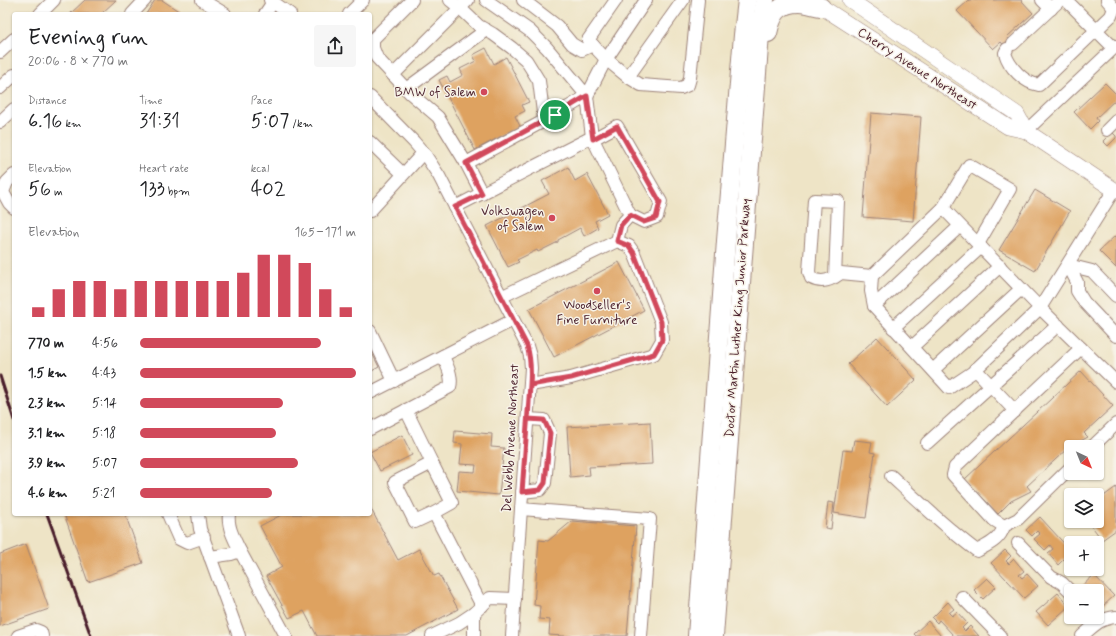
<!DOCTYPE html>
<meta charset="utf-8">
<style>
body{margin:0;font-family:Mynerve,sans-serif;background:#f6f6f6;color:#202124;height:100vh;display:flex;flex-direction:column;font-size:15px;white-space:nowrap}
*{box-sizing:border-box;margin:0}
p{font-size:13px;color:#757577}
.icon{flex:none;width:22px;height:22px;fill:none;stroke:currentColor;stroke-width:2;stroke-linecap:round;stroke-linejoin:round}
.map{position:relative;flex:1;overflow:hidden}
.sheet{position:absolute;left:12px;top:12px;width:360px;height:504px;display:flex;flex-direction:column;background:#fff;border-radius:4px;box-shadow:0 1px 3px #0004}
.sheet>*{flex:none}
.needle{width:26px;rotate:137deg}
.fabs{position:absolute;left:1064px;top:440px;display:grid;gap:8px}
.fabs a{display:grid;place-items:center;width:40px;height:40px;border-radius:4px;background:#fff;box-shadow:0 1px 3px #0004;font-size:20px}
.pin{position:absolute;display:grid;place-items:center;width:34px;height:34px;color:#fff;margin:-17px;border:2px solid #fff;border-radius:50%;box-shadow:0 1px 4px #0007}
.round{display:grid;place-items:center;flex:none;width:42px;height:42px;border-radius:4px;background:#f6f6f6}
.overview{display:flex;align-items:center;justify-content:space-between;height:68px;padding:0 16px}
h1{font-size:22px;font-weight:600;line-height:30px}
.metrics{display:grid;grid-template-columns:repeat(3,1fr);gap:6px;height:68px;padding:4px 16px}
.metrics div{display:grid;align-content:center}
.metrics b{font-size:20px;font-weight:600}
.metrics small{font-size:11px;font-weight:400}
.metrics p{font-size:11px}
.chart{height:112px;padding:8px 16px}
.chart p{display:flex;justify-content:space-between}
.chart svg{width:100%;height:72px;margin-top:4px;stroke:#d1495b;stroke-width:6}
ul{padding:0 16px;list-style:none;font-size:13px}
li{display:grid;grid-template-columns:64px 48px 1fr;align-items:center;height:30px}
li i{height:10px;border-radius:5px;background:#d1495b}
.map>svg:first-child{display:block}
</style>
<div class="map">
<svg width="1116" height="636" viewBox="0 0 1116 636">
<rect width="100%" height="100%" fill="#f7f3e8"/>
<filter id="ink" filterUnits="userSpaceOnUse"><feTurbulence type="fractalNoise" baseFrequency=".025" numOctaves="2"/><feDisplacementMap in="SourceGraphic" scale="8" xChannelSelector="R" yChannelSelector="G"/><feConvolveMatrix kernelMatrix="1 2 1 2 8 2 1 2 1" color-interpolation-filters="sRGB"/></filter>
<filter id="wash" filterUnits="userSpaceOnUse"><feTurbulence type="fractalNoise" baseFrequency=".012" numOctaves="4" result="noise"/><feDisplacementMap in="SourceGraphic" scale="16" xChannelSelector="R" yChannelSelector="G"/><feGaussianBlur stdDeviation="0.9" result="paint"/><feColorMatrix in="noise" values="0 0 0 0 0 0 0 0 0 0 0 0 0 0 0 0 0 1.4 0 .05"/><feComposite in="paint" operator="in"/></filter>
<g filter="url(#wash)">
<rect width="100%" height="100%" fill="#eee4c6"/>
<g id="blocks">
<g fill="#dea261">
<polygon points="85,0 116,0 101,14 70,14"/>
<polygon points="155,0 162,0 183,14 146,14"/>
<polygon points="969,0 1021,0 1033,13 1007,37 1016,47 1010,52 1001,42 993,49 957,11"/>
<polygon points="486,48 494,64 506,57 529,102 522,105 525,111 515,116 521,128 518,129 517,128 475,150 439,80 447,76 450,82 463,75 460,69 476,61 473,55"/>
<polygon points="1105,83 1116,94 1116,99 1096,118 1098,121 1090,129 1074,112"/>
<polygon points="871,113 921,117 913,221 863,217"/>
<polygon points="1112,132 1116,136 1116,138 1108,146 1103,141"/>
<polygon points="568,167 575,181 587,174 608,214 595,221 598,228 584,236 580,228 558,240 558,242 538,252 537,250 517,260 519,262 508,267 487,226 549,194 542,181"/>
<polygon points="1035,190 1070,211 1035,271 999,250"/>
<polygon points="1116,235 1116,268 1099,251"/>
<polygon points="619,262 644,310 554,357 529,309"/>
<polygon points="877,337 916,380 887,407 848,364"/>
<polygon points="370,349 379,367 370,372"/>
<polygon points="1081,371 1113,406 1084,433 1088,437 1069,447 1027,486 1031,491 1011,501 998,514 965,479"/>
<polygon points="650,422 652,464 589,467 590,475 570,477 567,427"/>
<polygon points="455,431 492,434 491,447 504,448 499,495 457,491 459,471 475,472 476,465 460,464 462,444 454,443"/>
<polygon points="402,435 412,455 380,471 370,452"/>
<polygon points="854,440 872,442 870,452 875,453 866,518 834,513 843,450 852,451"/>
<polygon points="1116,487 1116,530 1102,540 1088,521 1097,521 1097,501"/>
<polygon points="828,502 834,503 831,529 825,528"/>
<polygon points="370,507 398,560 419,549 434,576 439,574 458,609 407,636 317,636 304,611 289,618 266,576 282,567 260,526 283,514 370,514"/>
<polygon points="64,514 125,514 143,563 88,582"/>
<polygon points="1040,517 1071,551 1071,558 1067,562 1064,559 1058,565 1048,553 1053,549 1050,545 1045,550 1034,539 1040,534 1037,531 1032,536 1026,530"/>
<polygon points="572,521 636,526 627,636 563,636 549,635 550,620 539,619 540,606 534,605 539,540 548,541"/>
<polygon points="26,544 49,609 0,626 0,554"/>
<polygon points="1005,550 1011,556 1006,561 1009,564 1014,559 1024,571 1019,575 1022,578 1027,574 1038,586 1024,598 991,563"/>
<polygon points="1094,575 1114,596 1102,607 1097,602 1097,591 1086,591 1082,586"/>
<polygon points="987,578 996,587 983,599 974,590"/>
<polygon points="1058,593 1069,606 1048,625 1036,612"/>
<polygon points="948,602 954,609 949,613 952,616 957,612 967,623 962,628 965,631 970,626 979,636 954,636 939,620 937,623 932,618"/>
<polygon points="928,621 941,636 916,636 914,634"/>
</g>
</g>
</g>
<g filter="url(#ink)">
<use href="#blocks" fill-opacity="0" stroke="#9c8278" stroke-width="1"/>
<g fill="none" stroke-linecap="round" stroke-linejoin="round">
<g stroke="#9c8278" stroke-width="14">
<g id="minor">
<polyline points="202,0 225,14"/>
<polyline points="270,0 290,14"/>
<polyline points="412,0 373,39 373,48 377,58 410,93 438,117 466,163"/>
<polyline points="450,0 460,8 468,0"/>
<polyline points="486,0 530,31 547,48 587,96 605,61 646,0"/>
<polyline points="523,0 557,26 572,44 582,50 593,45"/>
<polyline points="616,0 588,40 606,59 628,77 641,85 681,88 688,85 690,78 698,0"/>
<polyline points="1042,0 1051,9"/>
<polyline points="1066,0 1114,48"/>
<polyline points="40,14 54,0"/>
<polyline points="132,14 145,0"/>
<polyline points="265,14 273,2"/>
<polyline points="349,14 363,0"/>
<polyline points="1013,44 1060,0"/>
<path d="M 1007,49 L 1005,53 C 1009,67 1024,83 1039,85 L 1111,16 L 1114,8 L 1107,0"/>
<polyline points="0,52 14,39"/>
<polyline points="393,75 460,8 479,26 493,34 512,48 526,60 539,81 544,120"/>
<polyline points="628,77 683,0"/>
<polyline points="0,88 14,75"/>
<polyline points="406,89 486,30"/>
<polyline points="370,97 414,142 426,156 439,176 527,346 530,356 531,368 512,636"/>
<polyline points="0,122 14,109"/>
<polyline points="1107,130 1116,121"/>
<polyline points="1026,131 1116,46"/>
<polyline points="593,139 617,126 661,202 657,217 644,222 630,215"/>
<polyline points="370,142 403,174"/>
<polyline points="14,175 7,182 3,192 9,203 14,208"/>
<polyline points="1114,190 1040,308 1116,382"/>
<polyline points="482,194 466,163 555,115 587,96 592,137"/>
<polyline points="455,207 592,137 630,215 621,225 617,241"/>
<polygon points="943,208 1040,308 973,372 949,388 874,306 871,291 872,276"/>
<polyline points="943,208 969,165 1010,189 978,244"/>
<polyline points="370,211 423,153"/>
<polyline points="1068,265 1077,282 1077,291 1084,302 1116,336"/>
<polyline points="1068,265 1092,271 1116,296"/>
<path d="M 835,277 L 838,201 L 814,200 L 809,272 L 811,278 C 822,284 831,280 841,273 L 872,276"/>
<polyline points="501,297 617,241 629,246 634,253 661,322 662,340 654,354 571,378 530,385"/>
<polyline points="874,306 960,226"/>
<polyline points="893,328 981,247"/>
<polyline points="370,331 394,381"/>
<polyline points="912,347 1000,266"/>
<polyline points="975,369 1015,411"/>
<polyline points="933,370 1021,289"/>
<polyline points="370,393 513,320"/>
<polyline points="406,410 432,463"/>
<path d="M 370,429 L 450,387 C 453,376 447,366 443,356"/>
<polyline points="927,443 1058,325"/>
<polyline points="1092,447 1116,424"/>
<polyline points="1071,467 1018,519 1004,526 994,520 953,475 955,467 1081,348"/>
<path d="M 891,476 C 919,502 946,528 977,551 C 989,544 1000,540 1004,526"/>
<polyline points="522,492 540,490 545,483 550,433 544,420 528,419"/>
<polyline points="521,509 650,519 641,636"/>
<polyline points="434,513 415,522 395,482 432,463 452,503 434,513 482,606"/>
<polyline points="168,514 179,539 187,543 204,537"/>
<polyline points="198,514 200,529 239,636"/>
<polyline points="1018,543 1051,577 1062,583 1071,592"/>
<polyline points="240,551 286,636"/>
<path d="M 210,557 L 231,554 L 240,551 C 235,540 227,527 229,514"/>
<polyline points="962,597 1000,636"/>
<polyline points="18,636 36,630 41,632 42,636"/>
<polyline points="432,636 459,623 474,613 490,598 515,599"/>
<polyline points="474,636 474,613"/>
<path d="M 1082,636 C 1095,625 1098,619 1116,617"/>
</g>
</g>
<g stroke="#9c8278" stroke-width="16">
<g id="major">
<polyline points="811,0 1008,127 1026,131 1116,191"/>
<polyline points="850,0 1017,114 1026,131"/>
</g>
</g>
<g stroke="#9c8278" stroke-width="20">
<g id="highway">
<path d="M 768,33 C 772,15 778,3 799,3 C 806,3 814,6 821,7"/>
<polyline points="697,636 726,241 743,35 747,0"/>
<polyline points="714,636 760,34 765,0"/>
</g>
</g>
<use href="#minor" stroke="#fff" stroke-width="12"/>
<use href="#major" stroke="#fff" stroke-width="15"/>
<use href="#highway" stroke="#fff" stroke-width="18"/>
<g stroke="#4a1f2b" stroke-width="3">
<polyline points="0,376 14,420"/>
<polyline points="47,514 91,636"/>
</g>
</g>
</g>
<g fill="none" stroke-linecap="round" stroke-linejoin="round" filter="url(#ink)">
<g stroke="#fff" stroke-width="8">
<path id="route" d="M 555,115 L 466,163 L 482,194 L 455,207 L 527,346 C 531,359 531,371 530,385 L 522,492 L 540,490 L 545,483 L 550,433 L 544,420 L 528,419 L 530,385 L 571,378 L 654,354 L 662,340 L 661,322 L 634,253 L 629,246 L 617,241 L 621,225 L 630,215 L 644,222 L 656,218 L 660,202 L 617,126 L 593,139 L 587,96 L 555,115"/>
</g>
<use href="#route" stroke="#d1495b" stroke-width="5"/>
</g>
<g fill="#d1495b" stroke="#f7f3e8" stroke-width="1.5">
<circle cx="484" cy="92" r="4"/>
<circle cx="552" cy="218" r="4"/>
<circle cx="597" cy="291" r="4"/>
</g>
<g text-anchor="middle" dominant-baseline="central" stroke-width="3" stroke-linejoin="round" paint-order="stroke">
<g font-size="13" fill="#4a1f2b" stroke="#f7f3e8">
<text transform="translate(917 69) rotate(33)">Cherry Avenue Northeast</text>
<text transform="translate(738 318) rotate(-86)">Doctor Martin Luther King Junior Parkway</text>
<text transform="translate(511 438) rotate(-87)">Del Webb Avenue Northeast</text>
</g>
<g font-size="13" fill="#4a1f2b" stroke="#f7f3e8" text-anchor="end">
<text x="476" y="92">BMW of Salem</text>
<text x="544" y="211">Volkswagen<tspan x="544" dy="15">of Salem</tspan></text>
<text x="597" y="305" text-anchor="middle">Woodseller's<tspan x="597" dy="15">Fine Furniture</tspan></text>
</g>
</g>
</svg>
<div class="fabs">
<a><svg class="needle" viewBox="-14 -14 28 28"><path d="M0-13l5 13h-10z" fill="#e53935"/><path d="M0 13l5-13h-10z" fill="#757577"/></svg></a>
<a><svg class="icon" aria-label="layers" viewBox="0 0 24 24"><path d="M12 4l9 5-9 5-9-5zM3 14l9 5 9-5"/></svg></a>
<a>+</a>
<a>−</a>
</div>
<div class="pin" style="left:555px;top:115px;background:#1e9e55"><svg class="icon" aria-label="arrive" viewBox="0 0 24 24"><path d="M6 21V4h12l-3 4 3 4H6"/></svg></div>
<section class="sheet">
<div class="overview"><div><h1>Evening run</h1><p>20:06 · 8 × 770 m</p></div><a class="round"><svg class="icon" aria-label="share" viewBox="0 0 24 24"><path d="M12 15V3M7 8l5-5 5 5M5 13v7h14v-7"/></svg></a></div>
<div class="metrics">
<div><p>Distance</p><b>6.16<small> km</small></b></div>
<div><p>Time</p><b>31:31</b></div>
<div><p>Pace</p><b>5:07<small> /km</small></b></div>
</div>
<div class="metrics">
<div><p>Elevation</p><b>56<small> m</small></b></div>
<div><p>Heart rate</p><b>133<small> bpm</small></b></div>
<div><p>kcal</p><b>402</b></div>
</div>
<div class="chart"><p><span>Elevation</span>165–171 m</p>
<svg viewBox="0 0 160 44" preserveAspectRatio="none"><path d="M5 44V38M15 44V27M25 44V22M35 44V22M45 44V27M55 44V22M65 44V22M75 44V22M85 44V22M95 44V22M105 44V17M115 44V6M125 44V6M135 44V11M145 44V27M155 44V38"/></svg>
</div>
<ul>
<li><b>770 m</b>4:56<i style="width:84%"></i></li>
<li><b>1.5 km</b>4:43<i style="width:100%"></i></li>
<li><b>2.3 km</b>5:14<i style="width:66%"></i></li>
<li><b>3.1 km</b>5:18<i style="width:63%"></i></li>
<li><b>3.9 km</b>5:07<i style="width:73%"></i></li>
<li><b>4.6 km</b>5:21<i style="width:61%"></i></li>
</ul>
</section>
</div>
